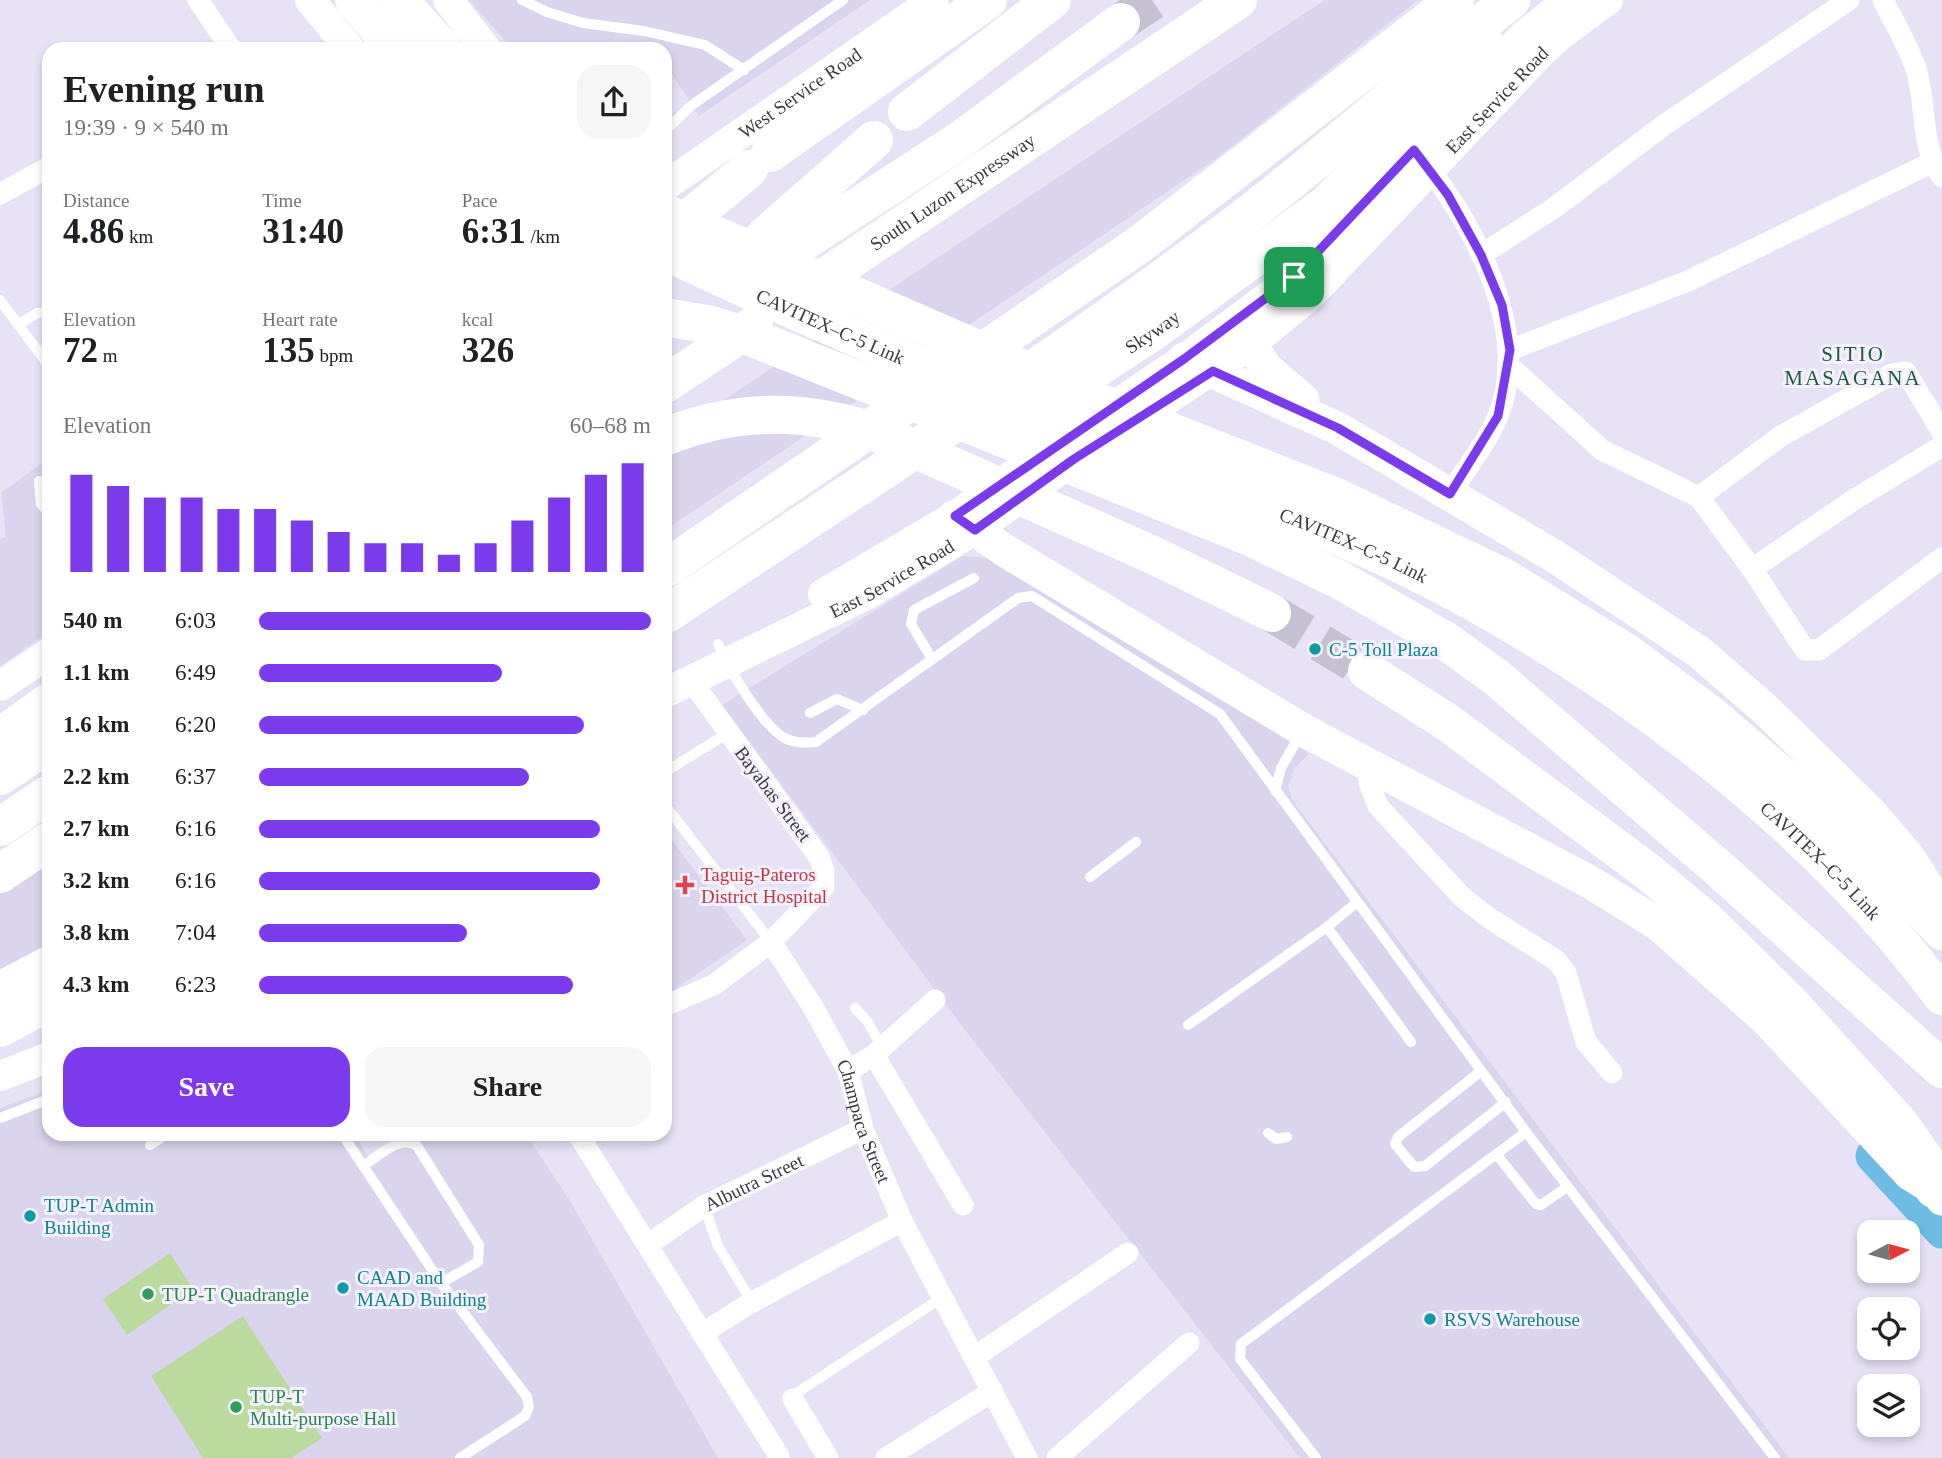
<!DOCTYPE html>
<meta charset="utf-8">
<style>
body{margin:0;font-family:Georgia,serif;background:#f6f6f6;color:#202124;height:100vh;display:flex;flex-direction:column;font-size:26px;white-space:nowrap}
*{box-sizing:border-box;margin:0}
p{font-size:23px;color:#757577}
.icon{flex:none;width:38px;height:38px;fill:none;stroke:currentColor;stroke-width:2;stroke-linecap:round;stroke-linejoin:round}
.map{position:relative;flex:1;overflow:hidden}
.side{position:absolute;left:42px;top:42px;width:630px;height:1099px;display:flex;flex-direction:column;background:#fff;border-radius:21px;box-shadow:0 4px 10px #0003}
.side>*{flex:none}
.needle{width:46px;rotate:84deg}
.buttons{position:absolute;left:1857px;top:1220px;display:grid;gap:14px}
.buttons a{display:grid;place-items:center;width:63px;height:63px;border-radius:14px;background:#fff;box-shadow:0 4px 10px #0003;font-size:35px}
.pin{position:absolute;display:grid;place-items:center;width:60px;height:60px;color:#fff;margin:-30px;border-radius:14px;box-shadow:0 4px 10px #0006}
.round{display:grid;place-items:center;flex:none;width:74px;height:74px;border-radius:21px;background:#f6f6f6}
.headline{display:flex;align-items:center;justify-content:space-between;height:119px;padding:0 21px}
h1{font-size:38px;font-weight:700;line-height:52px}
.stats{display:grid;grid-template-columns:repeat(3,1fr);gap:10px;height:119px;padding:7px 21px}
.stats div{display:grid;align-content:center}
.stats b{font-size:35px;font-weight:700}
.stats small{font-size:19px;font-weight:400}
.stats p{font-size:19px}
.chart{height:196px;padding:14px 21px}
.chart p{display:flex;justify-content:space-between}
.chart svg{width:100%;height:126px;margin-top:7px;stroke:#7c3aed;stroke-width:6}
.action{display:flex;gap:14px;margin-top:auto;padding:14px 21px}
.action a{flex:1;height:80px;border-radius:21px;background:#7c3aed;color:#fff;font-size:28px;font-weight:700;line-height:80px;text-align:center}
.action a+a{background:#f6f6f6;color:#202124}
ul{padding:0 21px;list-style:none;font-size:23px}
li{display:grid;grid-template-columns:112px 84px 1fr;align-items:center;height:52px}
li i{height:18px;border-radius:9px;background:#7c3aed}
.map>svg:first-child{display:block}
</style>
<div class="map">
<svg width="1942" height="1458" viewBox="0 0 1942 1458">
<rect width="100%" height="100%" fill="#e7e2f6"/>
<g fill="#dad4ee">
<polygon points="469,0 870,0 699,116 665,63 665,49 620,43 605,44 597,49 513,49"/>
<polygon points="1325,0 1418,0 1217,158 665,530 665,439"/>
<polygon points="49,458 49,632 0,666 0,539 6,537 1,493"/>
<polygon points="963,556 998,559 1236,703 1309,754 1295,768 1288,786 1292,800 1789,1458 1300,1458 965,1030 722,705"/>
<polygon points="665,831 747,940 665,996"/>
<polygon points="49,848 49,945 0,977 0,880"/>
<polygon points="49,1090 49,1134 354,1134 369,1158 409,1134 526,1134 570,1201 718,1458 0,1458 0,1108"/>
</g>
<g fill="#bbda9e">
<polygon points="170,1253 193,1289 127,1335 103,1299"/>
<polygon points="243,1316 322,1438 291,1458 203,1458 151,1376"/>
</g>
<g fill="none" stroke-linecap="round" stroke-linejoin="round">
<polyline stroke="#6ebbe3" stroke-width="35" points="1873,1156 1942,1231"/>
<g stroke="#c5c1d2" stroke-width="38" stroke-dasharray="38 19" stroke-linecap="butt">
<polyline points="1121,22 1154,0"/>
<polyline points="1272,613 1367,671"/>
</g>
<g stroke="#fff" stroke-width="10">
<polyline points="522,0 547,12 583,23 644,31 705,45 744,70"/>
<polyline points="665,131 692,105 843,0"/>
<polyline points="0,300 49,366"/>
<polyline points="18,325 37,313 49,312"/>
<polyline points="39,481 41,504 49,514"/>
<path d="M 718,644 C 728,667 765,732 789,740 C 798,743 807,743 816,742 L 1018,598 L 1032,596 L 1220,714 L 1526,1132 L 1775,1458"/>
<polyline points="932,659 911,624 914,610 974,578"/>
<polyline points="810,713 837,699 863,710"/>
<polyline points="665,772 728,733"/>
<polyline points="1275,791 1281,768 1301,733"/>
<polyline points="665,805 771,942"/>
<polyline points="1090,877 1136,842"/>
<polyline points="1327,927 1356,903"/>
<polyline points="855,1008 868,1022 882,1048"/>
<polyline points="1188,1025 1327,927 1411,1042"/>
<polyline points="1481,1071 1398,1137 1395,1144 1414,1167 1425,1166 1506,1102"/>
<polyline points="0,1118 49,1099"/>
<polyline points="1268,1133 1276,1139 1287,1137"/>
<polyline points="342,1134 441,1283 527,1397 529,1407 525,1416 460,1458"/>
<polyline points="150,1145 167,1134"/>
<polyline points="1497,1155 1536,1204 1541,1205 1567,1187"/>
<path d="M 363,1166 C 379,1156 400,1134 417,1146 L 479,1245 L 478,1262 L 441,1283"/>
<polyline points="704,1206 718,1246 752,1302"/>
<polyline points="793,1399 798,1392 943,1297"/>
<polyline points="1316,1458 1240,1359 1241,1344 1526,1132"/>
</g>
<g stroke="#fff" stroke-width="21">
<polyline points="198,0 231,49"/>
<path d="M 1883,0 C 1894,22 1908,45 1916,69 C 1927,103 1920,149 1942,177"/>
<path d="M 1422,160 C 1474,223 1532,333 1498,416 C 1487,443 1465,470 1450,494"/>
<polyline points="0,194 49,167"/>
<polyline points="1481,255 1554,208 1664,125 1849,0"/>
<polyline points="1510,350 1688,281 1931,163"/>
<polyline points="1508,365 1602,450 1699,497"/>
<polyline points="1942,432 1906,372 1892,374 1781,436 1699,497 1752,569 1852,501 1942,446"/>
<polyline points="1752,569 1805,650 1819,650 1942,558"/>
<polyline points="1369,766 1369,783 1378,806 1462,897 1492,920 1556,960 1566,973 1586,1042 1612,1073"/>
<path id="s1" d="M 771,942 L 813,1007 L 848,1071 L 863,1129 L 902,1221 L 1027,1458"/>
<polyline points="665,1006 715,984 771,942 824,887 824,872 819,857 690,679"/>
<polyline points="874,1055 963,1205"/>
<polyline points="848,1071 874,1055 935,1000"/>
<polyline points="578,1134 779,1456"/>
<path id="s2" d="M 649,1244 L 704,1206 L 863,1129"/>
<polyline points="703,1333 747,1305 902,1221"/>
<polyline points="976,1356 1128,1253"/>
<polyline points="793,1399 828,1458"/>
<polyline points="886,1458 993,1391"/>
<polyline points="1057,1458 1189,1343"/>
</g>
<g stroke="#fff" stroke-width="30">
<polyline points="310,0 350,49"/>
<polyline points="448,0 486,49"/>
<path id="s3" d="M 665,186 L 934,0"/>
<polyline points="1099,416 1184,359 1294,277 1522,37 1568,0"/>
<path id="s4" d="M 1126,427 L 1251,344 L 1311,295 L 1538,56 L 1558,37 L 1608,0"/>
<polyline points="823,594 955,516 1058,443"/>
<polyline points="0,686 49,653"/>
<path id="s5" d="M 665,693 L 870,593 L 975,530 L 1081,455"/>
<polyline points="0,1076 49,1057"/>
</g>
<g stroke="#fff" stroke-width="33">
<polyline points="1251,344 1265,367 1303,400"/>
<polyline points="1184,359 1337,428 1554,556 1699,652 1766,710 1869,811 1910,859 1942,911"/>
<polyline points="955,516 1004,550 1303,730 1588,881 1658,924 1765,1018 1910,1174 1934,1189 1942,1199"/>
</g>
<g stroke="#fff" stroke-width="38">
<polyline points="354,0 396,49"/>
<polyline points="399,0 443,49"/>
<polyline points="907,112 1052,0"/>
<polyline points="770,153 988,0"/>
<polyline points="665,213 1131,416 1336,497 1505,578 1627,653 1711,715 1861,844 1942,931"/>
<polyline points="667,237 749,169"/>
<path id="s6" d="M 665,251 C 823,326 986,394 1148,461 C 1234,496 1322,526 1406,567 C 1603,664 1811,818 1942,996"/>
<polyline points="737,272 765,236 874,140"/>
<polyline points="757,272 959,141 1121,22"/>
<path id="s7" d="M 801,293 L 1238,0"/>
<polyline points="665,317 712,325 753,338 1248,536 1340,580 1446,641 1497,678 1717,867 1942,1069"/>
<polyline points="665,384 754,325"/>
<path id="s8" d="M 1051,398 L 1158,328 L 1327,204 L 1486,45"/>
<path d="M 665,437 C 738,407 811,408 885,436 L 1155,556 L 1272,613"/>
<polyline points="665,569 1140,244 1455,0"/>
<path d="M 665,615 C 854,489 1046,367 1228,230 C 1325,157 1415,75 1511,0"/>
<polyline points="1367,671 1447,722 1647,871 1706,920 1791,1004 1901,1125 1925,1160 1934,1189"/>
<polyline points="0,737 49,702"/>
<polyline points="0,776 49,744"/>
<polyline points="0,827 49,794"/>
<polyline points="0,874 49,841"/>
<polyline points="0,991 49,965"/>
<polyline points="0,1028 49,1002"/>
</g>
</g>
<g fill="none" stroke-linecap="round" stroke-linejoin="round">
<g stroke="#fff" stroke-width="14">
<polygon id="route" points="1414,150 1448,195 1481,255 1502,305 1510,350 1498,416 1450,494 1338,428 1213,371 1074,459 975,530 955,516 1184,359 1294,277"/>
</g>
<use href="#route" stroke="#7c3aed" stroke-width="9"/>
</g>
<g fill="#0f9aa8" stroke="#f4f1fd" stroke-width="2.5">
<circle cx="1315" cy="649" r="7"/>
<circle cx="30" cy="1216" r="7"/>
<circle cx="343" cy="1288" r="7"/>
<circle cx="1430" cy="1319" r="7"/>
</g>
<path fill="#e0444e" stroke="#f4f1fd" stroke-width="2.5" d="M681.5 874.5h7v7h7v7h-7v7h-7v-7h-7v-7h7z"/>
<g fill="#2e9e5b" stroke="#f4f1fd" stroke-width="2.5">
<circle cx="148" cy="1294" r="7"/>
<circle cx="236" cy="1407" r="7"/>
</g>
<g text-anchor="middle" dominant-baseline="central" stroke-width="6" stroke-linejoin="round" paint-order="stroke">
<g font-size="19" fill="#3d3b42" stroke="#f4f1fd">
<text stroke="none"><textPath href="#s3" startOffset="164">West Service Road</textPath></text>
<text stroke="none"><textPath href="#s4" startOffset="497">East Service Road</textPath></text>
<text stroke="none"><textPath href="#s7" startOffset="182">South Luzon Expressway</textPath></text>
<text stroke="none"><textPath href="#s6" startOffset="182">CAVITEX–C-5 Link</textPath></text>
<text stroke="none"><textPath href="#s8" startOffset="121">Skyway</textPath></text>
<text stroke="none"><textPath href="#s6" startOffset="749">CAVITEX–C-5 Link</textPath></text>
<text stroke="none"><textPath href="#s5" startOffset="254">East Service Road</textPath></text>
<text transform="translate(773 794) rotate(53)">Bayabas Street</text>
<text stroke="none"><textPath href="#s6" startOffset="1316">CAVITEX–C-5 Link</textPath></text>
<text stroke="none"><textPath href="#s1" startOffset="203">Champaca Street</textPath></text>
<text stroke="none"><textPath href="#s2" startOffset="122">Albutra Street</textPath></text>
</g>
<g font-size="19" fill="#0d838f" stroke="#f4f1fd" text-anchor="start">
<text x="1329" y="649">C-5 Toll Plaza</text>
<text x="44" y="1205">TUP-T Admin<tspan x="44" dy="22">Building</tspan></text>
<text x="357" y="1277">CAAD and<tspan x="357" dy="22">MAAD Building</tspan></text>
<text x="1444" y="1319">RSVS Warehouse</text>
</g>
<g font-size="19" fill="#be3a42" stroke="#f4f1fd" text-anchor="start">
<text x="701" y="874">Taguig-Pateros<tspan x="701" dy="22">District Hospital</tspan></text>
</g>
<g font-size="19" fill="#27864d" stroke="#f4f1fd" text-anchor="start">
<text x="162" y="1294">TUP-T Quadrangle</text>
<text x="250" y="1396">TUP-T<tspan x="250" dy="22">Multi-purpose Hall</tspan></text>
</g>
<g font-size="21" letter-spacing="2" fill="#1f5c3f" stroke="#f4f1fd">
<text x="1853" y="354">SITIO<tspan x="1853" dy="24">MASAGANA</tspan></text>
</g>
</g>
</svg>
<div class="buttons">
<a><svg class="needle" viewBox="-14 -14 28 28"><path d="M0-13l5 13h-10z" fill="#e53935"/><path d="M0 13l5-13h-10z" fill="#757577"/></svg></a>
<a><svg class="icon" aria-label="locate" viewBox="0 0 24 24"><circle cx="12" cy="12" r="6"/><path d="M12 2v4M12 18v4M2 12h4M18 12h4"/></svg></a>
<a><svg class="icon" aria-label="layers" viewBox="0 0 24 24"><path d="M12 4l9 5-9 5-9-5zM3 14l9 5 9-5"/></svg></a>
</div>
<div class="pin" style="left:1294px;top:277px;background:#1e9e55"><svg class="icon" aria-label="arrive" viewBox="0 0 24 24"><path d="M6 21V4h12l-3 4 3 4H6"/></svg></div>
<section class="side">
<div class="headline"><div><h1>Evening run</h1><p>19:39 · 9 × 540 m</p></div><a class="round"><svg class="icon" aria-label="share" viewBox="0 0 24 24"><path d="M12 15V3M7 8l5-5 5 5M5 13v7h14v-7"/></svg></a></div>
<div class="stats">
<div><p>Distance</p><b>4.86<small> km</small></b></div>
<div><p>Time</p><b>31:40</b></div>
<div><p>Pace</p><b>6:31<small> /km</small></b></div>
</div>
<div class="stats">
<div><p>Elevation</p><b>72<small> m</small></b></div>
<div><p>Heart rate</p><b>135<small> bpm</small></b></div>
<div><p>kcal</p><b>326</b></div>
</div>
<div class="chart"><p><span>Elevation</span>60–68 m</p>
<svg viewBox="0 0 160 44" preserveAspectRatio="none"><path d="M5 44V10M15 44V14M25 44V18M35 44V18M45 44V22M55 44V22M65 44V26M75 44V30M85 44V34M95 44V34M105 44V38M115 44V34M125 44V26M135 44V18M145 44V10M155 44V6"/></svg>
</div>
<ul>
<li><b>540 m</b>6:03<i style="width:100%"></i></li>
<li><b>1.1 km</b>6:49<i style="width:62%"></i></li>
<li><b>1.6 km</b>6:20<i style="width:83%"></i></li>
<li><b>2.2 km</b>6:37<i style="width:69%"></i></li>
<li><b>2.7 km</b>6:16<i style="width:87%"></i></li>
<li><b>3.2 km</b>6:16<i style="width:87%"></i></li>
<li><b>3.8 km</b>7:04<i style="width:53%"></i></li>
<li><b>4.3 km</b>6:23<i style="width:80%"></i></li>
</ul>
<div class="action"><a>Save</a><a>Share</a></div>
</section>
</div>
